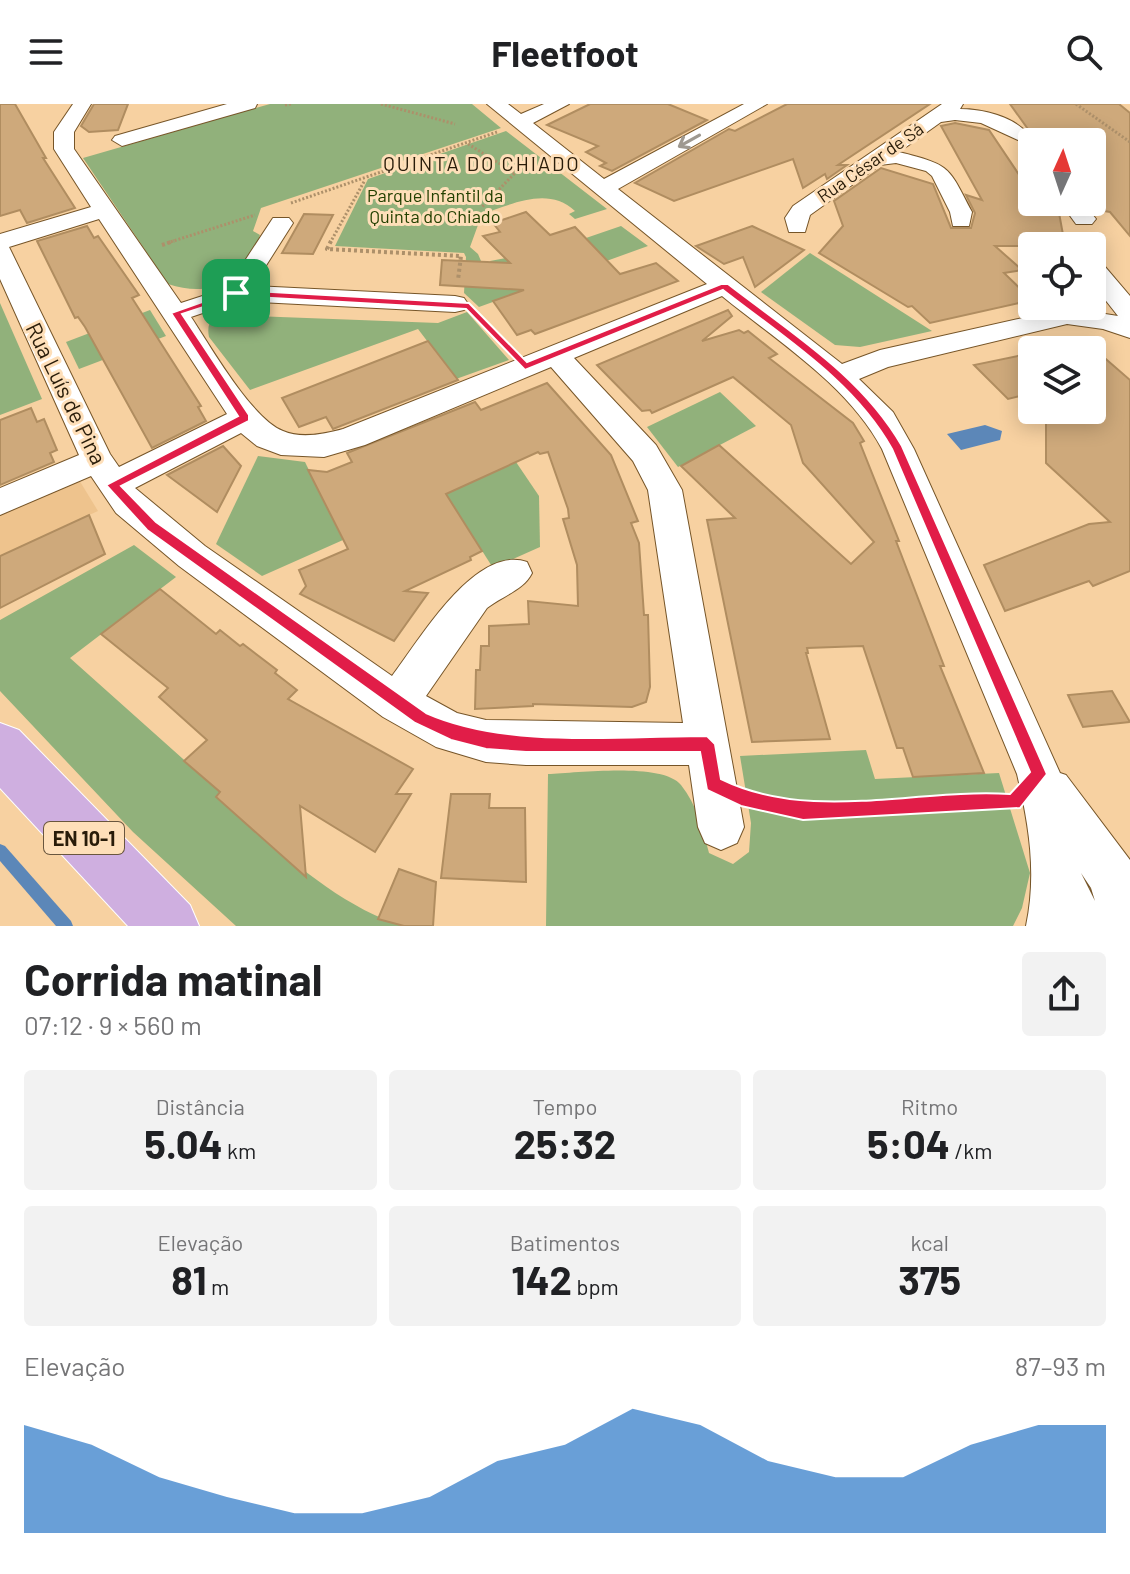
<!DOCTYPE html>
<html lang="pt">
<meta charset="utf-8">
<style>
body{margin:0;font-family:Barlow,sans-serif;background:#f2f2f2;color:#202124;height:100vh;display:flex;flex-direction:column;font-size:30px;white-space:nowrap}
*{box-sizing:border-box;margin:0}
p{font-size:26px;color:#757577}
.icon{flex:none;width:44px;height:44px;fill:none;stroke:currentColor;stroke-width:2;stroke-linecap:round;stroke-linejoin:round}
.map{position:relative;height:822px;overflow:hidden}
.panel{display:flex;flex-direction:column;background:#fff;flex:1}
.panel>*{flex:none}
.needle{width:52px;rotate:3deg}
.fabs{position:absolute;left:1018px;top:24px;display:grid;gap:16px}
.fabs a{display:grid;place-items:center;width:88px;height:88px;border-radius:8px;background:#fff;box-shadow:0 4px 20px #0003;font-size:40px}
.pin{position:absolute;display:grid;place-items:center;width:68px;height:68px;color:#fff;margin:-34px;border-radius:16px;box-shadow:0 4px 12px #0006}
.round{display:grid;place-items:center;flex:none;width:84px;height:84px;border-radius:8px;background:#f2f2f2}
.head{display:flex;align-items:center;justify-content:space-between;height:136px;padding:0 24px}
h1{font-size:44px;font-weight:700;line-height:60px}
.figures{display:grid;grid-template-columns:repeat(3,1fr);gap:12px;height:136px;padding:8px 24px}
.figures div{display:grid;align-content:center;border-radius:8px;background:#f2f2f2;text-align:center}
.figures b{font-size:40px;font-weight:700}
.figures small{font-size:22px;font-weight:400}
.figures p{font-size:22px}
.chart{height:224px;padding:16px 24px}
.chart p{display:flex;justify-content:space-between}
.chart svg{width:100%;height:144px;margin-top:8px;fill:#2b77c7;opacity:.7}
header{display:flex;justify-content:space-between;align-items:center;height:104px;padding:0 24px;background:#fff;font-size:36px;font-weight:700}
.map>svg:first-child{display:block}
</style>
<header><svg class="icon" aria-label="menu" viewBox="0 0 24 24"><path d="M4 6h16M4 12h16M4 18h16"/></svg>Fleetfoot<svg class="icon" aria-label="search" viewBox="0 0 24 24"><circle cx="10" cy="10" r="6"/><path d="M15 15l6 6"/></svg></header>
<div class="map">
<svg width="1130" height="822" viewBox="0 0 1130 822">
<rect width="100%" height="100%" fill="#f7d1a1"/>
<polygon fill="#eec38d" points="76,371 98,407 0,452 0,404"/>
<g fill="#91b17b">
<path d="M 270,0 L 472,0 L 501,24 L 261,104 L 253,127 L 260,131 C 246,176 213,195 168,180 L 83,54 Z"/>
<path d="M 506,27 L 607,105 L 575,115 L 569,110 L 575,107 C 548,82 513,100 482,110 L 470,143 L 478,150 L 484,164 L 492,162 L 490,157 L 512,153 L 516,158 L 621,122 L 648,142 L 479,203 L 464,189 L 466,153 L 464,149 L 335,142 L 368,75 Z"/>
<polygon points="810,149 932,227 860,243 835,241 761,188"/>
<polygon points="0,199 42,295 0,311"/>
<path d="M 256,199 L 251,212 L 438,219 L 467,208 L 509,256 L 456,275 L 418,225 L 250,286 L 209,233 C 203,206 236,201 256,199 Z"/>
<polygon points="150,206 166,232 79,265 66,238"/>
<polygon points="720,288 756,322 678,363 647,323"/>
<polygon points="258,352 305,358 343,436 262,472 216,440"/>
<polygon points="516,358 539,392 540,443 493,464 446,390"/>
<path d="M 134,441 L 176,473 L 70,554 L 220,688 L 216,693 C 271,738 335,802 404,822 L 236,822 L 133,728 L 0,587 L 0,516 Z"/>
<path d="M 866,646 L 875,675 L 999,669 L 1030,769 L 1022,804 L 1013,822 L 546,822 L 548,670 C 577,669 663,658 681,681 C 697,701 703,726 709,749 L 733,760 L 749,748 L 751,719 L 740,652 Z"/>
</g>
<polygon fill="#5c87b8" points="985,321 1002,327 1000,336 961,346 947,330"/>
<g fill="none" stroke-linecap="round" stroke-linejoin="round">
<polygon fill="#5c87b8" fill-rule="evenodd" points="0,740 5,742 71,817 73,822 56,822 0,757"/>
</g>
<g fill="#cea97b" stroke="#b08d60" stroke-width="2">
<polygon points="0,0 15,0 46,54 43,54 75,104 27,119 20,106 0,112"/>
<polygon points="94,0 128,0 118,26 89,28 81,22"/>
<polygon points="590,0 668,0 707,16 612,67 600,62 606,59 586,48 598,42 547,21"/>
<polygon points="787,0 930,0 838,61 847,61 827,75 825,70 803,84 793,55 674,97 635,79 729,25 735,27"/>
<polygon points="1010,0 1119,0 1130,9 1130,132 1110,108 1092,105 1092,37 1031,35 1030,28"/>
<polygon points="955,19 989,26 1032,90 1032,98 1057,98 1064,136 1051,136 1055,142 995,142 1022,166 1004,169 1032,196 930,219 912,202 908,203 819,149 843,122 834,97 881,64 933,80 951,124 971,124 975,109 966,91 982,96 941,22"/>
<polygon points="526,108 550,131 575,123 620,170 656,159 678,177 535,230 531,226 517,231 493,197 524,186 440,181 442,156 510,159 483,132 500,128 493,119"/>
<polygon points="304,110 333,111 313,150 282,149"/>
<polygon points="87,122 94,134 98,132 139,191 132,194 201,302 198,303 206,317 152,344 85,223 78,213 75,214 37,137"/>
<polygon points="752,122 804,146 755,183 743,153 724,160 696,142"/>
<polygon points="728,206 732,212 702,237 739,226 744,229 748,227 777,250 769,254 853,319 864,337 860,339 899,437 896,437 944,562 940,562 984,669 913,673 903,644 897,644 863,542 807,544 808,549 806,549 830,635 752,638 707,416 735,414 681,362 719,341 851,460 874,438 803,359 791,321 733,273 652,309 650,306 642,307 597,261"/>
<polygon points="428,237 458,276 333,325 326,313 299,323 282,294"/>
<polygon points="1092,243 1130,276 1130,467 1093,482 1089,477 1005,507 984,461 1089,420 1110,418 1046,359 1046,306 1092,306"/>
<polygon points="1032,249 1032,289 1008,295 974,261"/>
<polygon points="547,279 611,351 638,417 631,419 639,439 644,511 648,511 650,583 646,598 632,603 533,600 533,602 475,605 476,566 480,566 481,542 489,542 489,522 529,520 528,497 578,502 577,461 563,415 569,414 568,405 548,348 540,350 538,348 446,390 482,447 470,453 471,456 405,487 428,489 394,537 300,490 306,482 299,466 348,445 308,366 327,368 352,358 347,349 475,298 481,306"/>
<polygon points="31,304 37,318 44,315 57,346 50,349 54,358 0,381 0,316"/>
<polygon points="223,342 241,362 217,408 167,371"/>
<polygon points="89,411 105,450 0,504 0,452"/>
<polygon points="160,485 216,530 220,526 240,542 243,540 277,566 275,569 297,586 288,595 413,665 396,690 411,690 375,748 300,702 306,773 216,693 220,688 184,657 207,636 159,593 168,584 101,530"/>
<polygon points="1112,587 1130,618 1083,623 1068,591"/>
<polygon points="451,690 490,690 489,704 525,704 526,778 441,774"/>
<polygon points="399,765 436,778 433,822 404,822 378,815"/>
</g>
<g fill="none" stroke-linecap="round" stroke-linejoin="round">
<g stroke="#765528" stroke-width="2">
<g id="minor">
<path d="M 73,0 L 91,0 L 74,28 L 74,45 L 181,199 L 227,184 L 273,114 L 289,114 L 293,119 L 253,182 L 455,192 L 464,194 L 468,200 L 464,206 L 455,208 L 238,197 L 191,213 C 211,243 251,314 283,327 C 301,335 325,330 343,325 L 707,180 L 487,0 L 508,0 L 521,10 L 544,0 L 569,0 L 533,19 L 604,75 L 744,0 L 767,0 L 618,85 L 842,260 L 880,246 L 1067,204 L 1118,212 L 1092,179 L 1092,156 L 1101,158 L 1130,192 L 1130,234 L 1103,225 L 1067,220 L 888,263 L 859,275 L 893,308 L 914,345 L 1060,669 L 1066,671 L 1130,756 L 1130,822 L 1026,822 C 1037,770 1029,721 1017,670 L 882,345 C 848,281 777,237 722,192 L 574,254 L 656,341 L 682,386 L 744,723 L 737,739 L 721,746 L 705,739 L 698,723 L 689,661 L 526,661 L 486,658 L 436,643 L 383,613 L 179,462 L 116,409 L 91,372 L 0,411 L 0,384 L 79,351 L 0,175 L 0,130 L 91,103 L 54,45 L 54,28 ZM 99,115 L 227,310 L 119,363 L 110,350 L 9,143 ZM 551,263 L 633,357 L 648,386 L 683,619 L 486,616 L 457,609 L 426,592 L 487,504 C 502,492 524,486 532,469 L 527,458 C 475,440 419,537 392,572 L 205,442 L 135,384 L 241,329 L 257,342 L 281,351 L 324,353 L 365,341 ZM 1081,769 L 1091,784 L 1095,797 Z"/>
<polygon points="227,0 257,0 255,4 122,42 112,36 115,32"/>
<path d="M 942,0 L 963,0 L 960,5 C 982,5 1013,12 1028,30 L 1018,36 L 981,19 L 955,16 L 941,18 L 899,48 C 951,61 948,62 972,108 L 969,122 L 953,122 L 950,108 L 932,72 L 926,67 L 896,59 L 880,61 L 810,111 L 805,128 L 789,128 L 785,114 L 793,102 Z"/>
<polygon points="1060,98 1083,98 1096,115 1092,120 1076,120"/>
</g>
</g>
<g stroke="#fff" stroke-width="2">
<polygon id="major" points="0,619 19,626 190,801 199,822 128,822 0,684"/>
</g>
<g stroke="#ad906a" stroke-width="3" stroke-dasharray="2 2" stroke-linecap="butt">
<polyline points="381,0 455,20"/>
<polyline points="1076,0 1130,38"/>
<polyline points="285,1 291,0"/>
<polyline points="468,40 515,69 481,104"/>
<polyline points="291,99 497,28"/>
<polyline points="167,139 255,111"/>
<polyline points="330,139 365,76"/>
</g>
<g stroke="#ad906a" stroke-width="4" stroke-dasharray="3 3" stroke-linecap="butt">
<polyline points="331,137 327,145 461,152 458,176"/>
<polyline points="162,141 174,137"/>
<polyline points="477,211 506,241"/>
</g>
<polyline stroke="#ad906a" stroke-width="6" stroke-dasharray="5 5" stroke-linecap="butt" points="755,697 803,707 1007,698"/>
<use href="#minor" fill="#fff" fill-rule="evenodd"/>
<use href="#major" fill="#cfafe0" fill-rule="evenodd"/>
</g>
<defs><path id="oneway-shaft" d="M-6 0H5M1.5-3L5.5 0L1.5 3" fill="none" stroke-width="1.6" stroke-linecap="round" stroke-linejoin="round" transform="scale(2)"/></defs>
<use stroke="#9f9990" href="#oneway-shaft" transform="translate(689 37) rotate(151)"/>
<path fill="#e11d48" stroke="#fff" stroke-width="2" fill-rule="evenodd" d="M 721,180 L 728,180 C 790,228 862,272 902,342 L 1047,670 L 1020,704 L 803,716 L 741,702 L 707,686 L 700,648 L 526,648 L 486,645 L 451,636 L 415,619 L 147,426 L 106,381 L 238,312 L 171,209 L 236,186 L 469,199 L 527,258 ZM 723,186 C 783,233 854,277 892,345 L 1030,668 L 1010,690 C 915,684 811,719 721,675 L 715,640 L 707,632 C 618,632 508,645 426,609 L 156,418 L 121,382 L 249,317 L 249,311 L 182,210 L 237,192 L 466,205 L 525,266 Z"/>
<g text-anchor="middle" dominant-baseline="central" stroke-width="6" stroke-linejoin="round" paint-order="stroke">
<g font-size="18" fill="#291c09" stroke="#fedfb9">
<text transform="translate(870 58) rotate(-35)">Rua César de Sá</text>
</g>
<g font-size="18" fill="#224000" stroke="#fedfb9">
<text x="435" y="91">Parque Infantil da<tspan x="435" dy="21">Quinta do Chiado</tspan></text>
</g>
<g font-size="20" letter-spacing="2" fill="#291c09" stroke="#fedfb9">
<text x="482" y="59">QUINTA DO CHIADO</text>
</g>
<rect fill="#fedfb9" stroke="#69563e" stroke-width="2" x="44" y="718" width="80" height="32" rx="6"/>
<g font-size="20" font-weight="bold" fill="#291c09">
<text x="84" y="734">EN 10-1</text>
</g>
<g font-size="22" fill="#291c09" stroke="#fedfb9">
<text transform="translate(67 289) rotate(64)">Rua Luís de Pina</text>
</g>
</g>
</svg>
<div class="fabs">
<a><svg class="needle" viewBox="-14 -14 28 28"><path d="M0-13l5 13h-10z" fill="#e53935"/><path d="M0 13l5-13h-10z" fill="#757577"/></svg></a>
<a><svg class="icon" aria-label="locate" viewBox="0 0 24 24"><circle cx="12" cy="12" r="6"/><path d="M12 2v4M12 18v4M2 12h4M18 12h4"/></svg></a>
<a><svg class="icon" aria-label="layers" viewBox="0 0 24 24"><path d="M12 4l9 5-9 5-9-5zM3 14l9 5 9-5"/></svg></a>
</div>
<div class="pin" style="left:236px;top:189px;background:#1e9e55"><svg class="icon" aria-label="arrive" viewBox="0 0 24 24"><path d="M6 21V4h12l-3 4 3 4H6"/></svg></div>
</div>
<section class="panel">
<div class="head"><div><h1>Corrida matinal</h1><p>07:12 · 9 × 560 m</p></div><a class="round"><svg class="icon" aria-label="share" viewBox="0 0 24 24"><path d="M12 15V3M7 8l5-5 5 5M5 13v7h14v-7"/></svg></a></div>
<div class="figures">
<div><p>Distância</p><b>5.04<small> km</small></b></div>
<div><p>Tempo</p><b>25:32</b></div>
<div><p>Ritmo</p><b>5:04<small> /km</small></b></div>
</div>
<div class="figures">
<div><p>Elevação</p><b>81<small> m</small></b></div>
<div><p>Batimentos</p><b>142<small> bpm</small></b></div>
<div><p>kcal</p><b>375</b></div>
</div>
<div class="chart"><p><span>Elevação</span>87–93 m</p>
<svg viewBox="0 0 160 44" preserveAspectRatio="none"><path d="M0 44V11L10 17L20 27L30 33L40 38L50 38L60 33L70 22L80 17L90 6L100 11L110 22L120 27L130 27L140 17L150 11L160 11V44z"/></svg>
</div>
</section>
